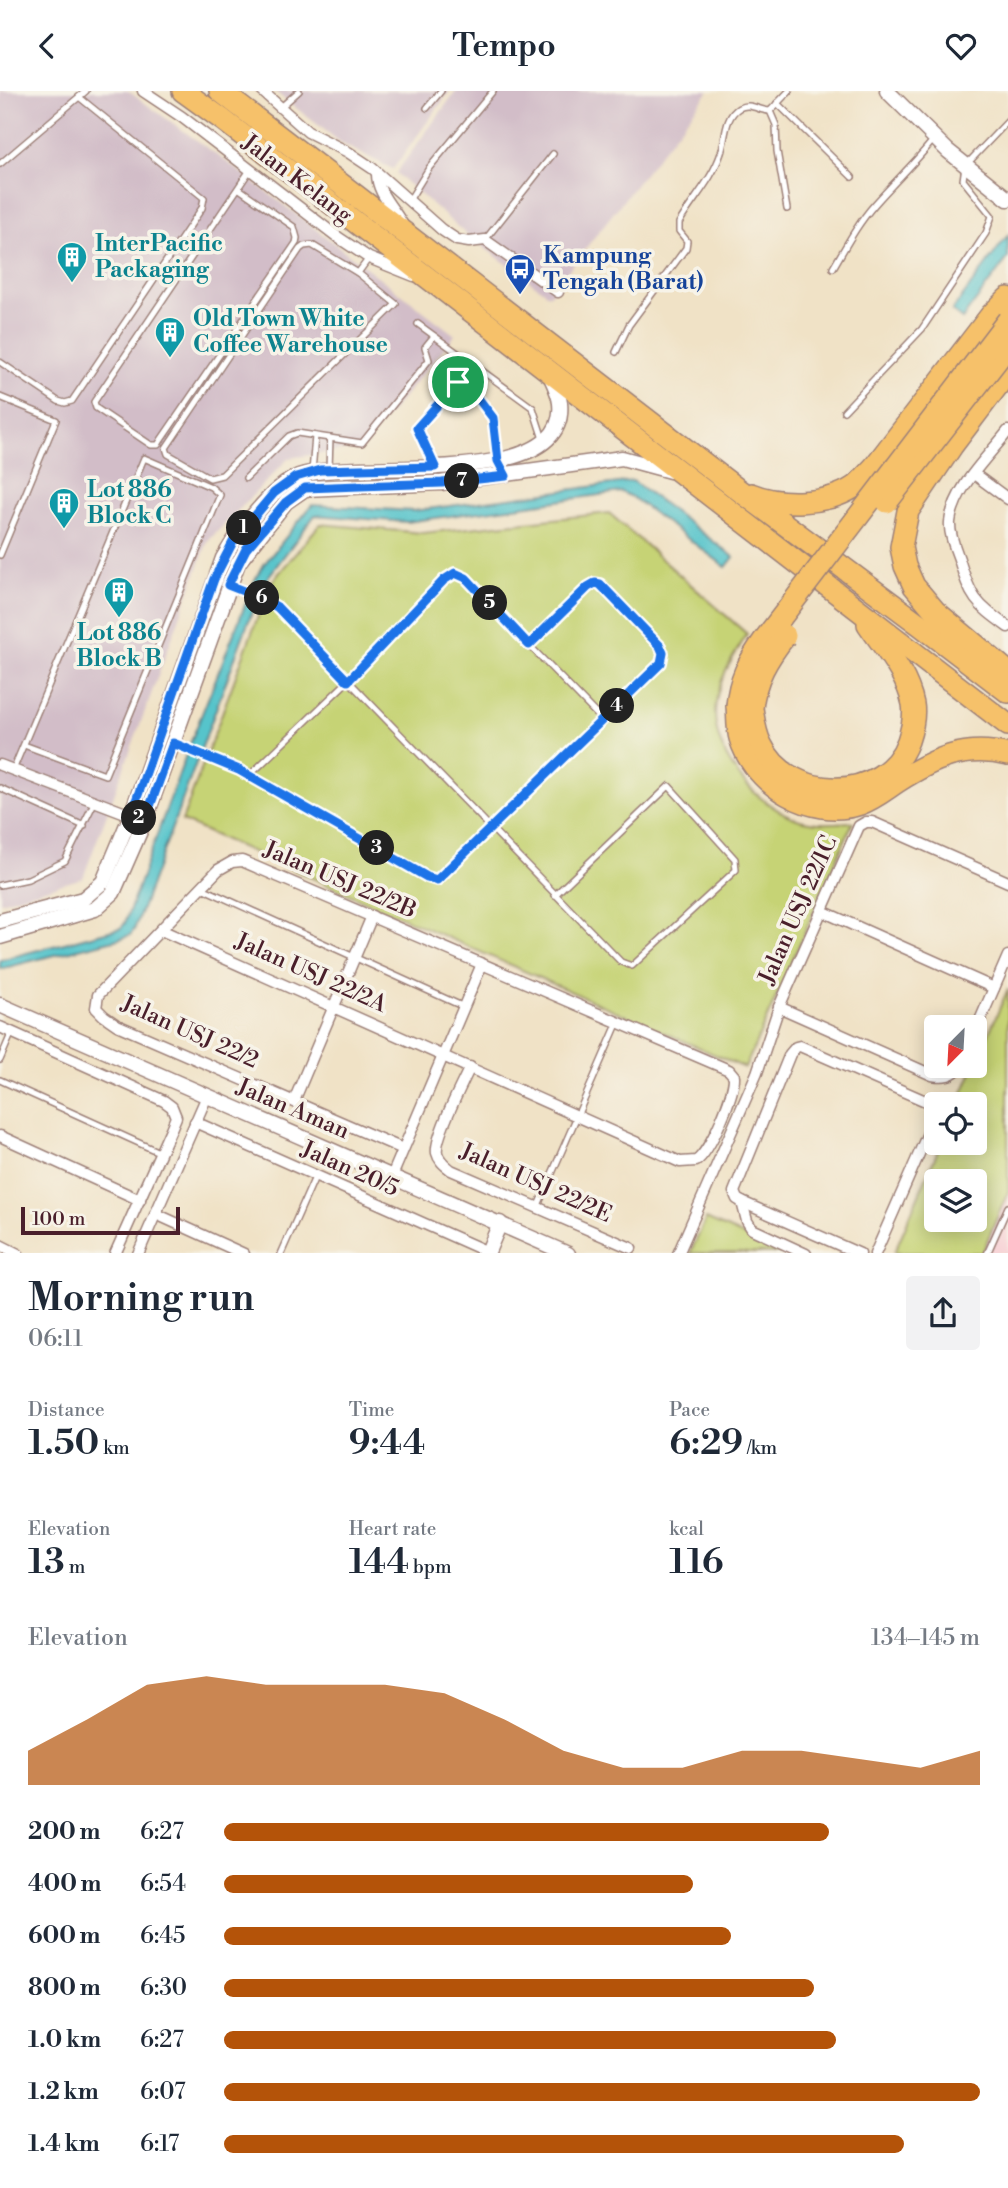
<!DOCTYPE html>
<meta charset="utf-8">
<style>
body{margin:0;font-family:"Libre Bodoni",serif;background:#f2f2f3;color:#1f2937;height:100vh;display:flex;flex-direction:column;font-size:26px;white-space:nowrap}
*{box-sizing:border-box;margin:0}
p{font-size:23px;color:#747a83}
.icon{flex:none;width:38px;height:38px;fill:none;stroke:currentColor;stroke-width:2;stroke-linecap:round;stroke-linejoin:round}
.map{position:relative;height:1162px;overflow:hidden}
.sheet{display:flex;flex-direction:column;background:#fff;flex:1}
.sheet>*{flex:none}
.needle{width:46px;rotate:204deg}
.fabs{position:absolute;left:924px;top:924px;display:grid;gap:14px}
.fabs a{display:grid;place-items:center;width:63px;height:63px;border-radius:7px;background:#fff;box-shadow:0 4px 18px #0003;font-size:35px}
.scale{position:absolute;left:21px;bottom:18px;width:159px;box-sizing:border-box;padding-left:7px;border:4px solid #4a1f2b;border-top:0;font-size:19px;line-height:24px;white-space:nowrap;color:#4a1f2b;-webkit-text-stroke:5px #f7f3e8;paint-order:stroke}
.pin{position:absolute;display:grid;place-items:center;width:60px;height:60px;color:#fff;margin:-30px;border:4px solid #fff;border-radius:50%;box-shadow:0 2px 7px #0007}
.km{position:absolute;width:35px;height:35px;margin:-18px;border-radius:50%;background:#222;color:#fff;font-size:19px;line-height:35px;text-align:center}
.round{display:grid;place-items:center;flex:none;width:74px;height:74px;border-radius:7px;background:#f2f2f3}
.overview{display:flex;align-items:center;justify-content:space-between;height:119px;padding:0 28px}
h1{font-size:38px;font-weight:600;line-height:52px}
.metrics{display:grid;grid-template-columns:repeat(3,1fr);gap:10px;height:119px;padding:7px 28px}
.metrics div{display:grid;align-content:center}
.metrics b{font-size:35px;font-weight:600}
.metrics small{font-size:19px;font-weight:400}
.metrics p{font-size:19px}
.chart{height:196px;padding:14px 28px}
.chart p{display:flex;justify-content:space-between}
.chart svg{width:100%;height:126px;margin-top:7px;fill:#b45309;opacity:.7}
ul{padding:0 28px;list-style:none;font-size:23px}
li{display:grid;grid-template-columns:112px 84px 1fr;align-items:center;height:52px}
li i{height:18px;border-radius:9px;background:#b45309}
header{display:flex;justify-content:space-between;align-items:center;height:91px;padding:0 28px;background:#fff;font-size:32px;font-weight:600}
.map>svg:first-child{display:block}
</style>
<header><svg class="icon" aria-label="back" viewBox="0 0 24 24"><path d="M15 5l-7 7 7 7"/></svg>Tempo<svg class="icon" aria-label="heart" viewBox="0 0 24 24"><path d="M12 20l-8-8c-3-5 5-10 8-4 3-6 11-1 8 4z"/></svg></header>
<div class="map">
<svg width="1008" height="1163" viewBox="0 0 1008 1163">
<rect width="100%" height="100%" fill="#f7f3e8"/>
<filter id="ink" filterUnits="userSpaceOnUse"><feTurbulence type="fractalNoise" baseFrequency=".0143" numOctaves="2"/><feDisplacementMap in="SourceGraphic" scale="14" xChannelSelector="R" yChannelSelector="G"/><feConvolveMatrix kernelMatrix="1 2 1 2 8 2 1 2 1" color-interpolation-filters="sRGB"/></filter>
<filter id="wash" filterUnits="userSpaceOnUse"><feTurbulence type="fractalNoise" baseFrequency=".00686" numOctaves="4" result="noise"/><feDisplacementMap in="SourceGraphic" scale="28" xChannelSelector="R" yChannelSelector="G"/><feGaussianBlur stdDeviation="1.57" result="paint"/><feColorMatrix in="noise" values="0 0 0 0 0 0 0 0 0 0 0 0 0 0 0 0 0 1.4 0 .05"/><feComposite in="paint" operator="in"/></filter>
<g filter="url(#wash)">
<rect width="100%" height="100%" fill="#f0e2c6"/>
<polygon fill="#f7cfd4" points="1008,1101 1008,1162 982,1162"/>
<g fill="#d2bdc8">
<polygon points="0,0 128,0 235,77 455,244 361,357 289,367 208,450 83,787 0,811"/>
<polygon points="274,0 450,0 393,78 344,54"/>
<polygon points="456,0 709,0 549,204 467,144 396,82"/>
</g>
<g fill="#c6d375" stroke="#887950" stroke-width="2" fill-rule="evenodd">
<path d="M 609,422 L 747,543 C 734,565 720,585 716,611 C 708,661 754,714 800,729 C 817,734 836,732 853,731 L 745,977 L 182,730 L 270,493 L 320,433 L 423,442 Z"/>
<path d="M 1008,898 L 1008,1101 L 982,1162 L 894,1162 L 941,1052 L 975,1052 L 975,1013 L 958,1013 ZM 975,1090 L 975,1129 L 936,1129 L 936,1090 Z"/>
<polygon points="706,1128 782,1162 690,1162"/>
</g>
<g fill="#56c4cb" stroke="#50727b" stroke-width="2">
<polygon points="1008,144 1008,167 962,228 952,220"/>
<polygon points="633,390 734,466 726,476 632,406 621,401 407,431 315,424 262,494 134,839 130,844 122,847 0,878 0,869 121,837 125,832 190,653 255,489 261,477 312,414 413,420"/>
</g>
</g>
<g filter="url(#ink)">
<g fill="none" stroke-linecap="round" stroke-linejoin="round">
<g stroke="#9d8078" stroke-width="8">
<g id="service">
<polyline points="777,12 852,86"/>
<polyline points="281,16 299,0"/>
<polyline points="427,17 441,0"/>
<polyline points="770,20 776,34 777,60 787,118"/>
<polyline points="0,73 86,0"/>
<polyline points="238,97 294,136 297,147 296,152 161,349 158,354 151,354 96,317 94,311 238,97 250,79"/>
<polyline points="410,108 429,77 493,0"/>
<polyline points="485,149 553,63"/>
<polygon points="312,154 358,182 396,213 222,384 210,387 168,363 166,357 300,158 304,155"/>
<path d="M 833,177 C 846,155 858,132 875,113 C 895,90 916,71 934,48"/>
<polyline points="358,182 369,167"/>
<polyline points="418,233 533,317 543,348"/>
<path d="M 616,261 L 629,234 L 686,157 L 687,150 L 679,140 L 679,132 C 693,108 712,89 721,62 C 726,48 724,26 739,17 C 750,11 759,20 770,20 L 789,0"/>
<polyline points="0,271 58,310 65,312 72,310 202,117 204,107 79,6"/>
<polyline points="0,306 56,329 0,464"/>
<polyline points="844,320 922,238 986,142 992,125 963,89 965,75 1008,30"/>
<polyline points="434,373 417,337 458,291 468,294 493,327 498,370 505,382"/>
<polyline points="329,378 330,347"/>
<polyline points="312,381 315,345"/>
<polyline points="246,387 289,345 297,342 362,352 429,269 425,256 434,245"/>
<polyline points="232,495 262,507 277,516 621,871 632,875 736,779 735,768 669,695 555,804"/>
<polyline points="529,554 602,629"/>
<polyline points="175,652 239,679 427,786 437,789 661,572 663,562 660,555 600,493 595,492 588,496 529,554 466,487 455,482 444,489 348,590 250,684"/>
<polyline points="13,679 144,367 211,396 220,404 105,684 24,654"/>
<polyline points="0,697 84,735"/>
<polyline points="0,794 28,788 65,770 95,710"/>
<polyline points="202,797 464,916"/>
<polyline points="0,969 12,941"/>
<polyline points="0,989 161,1062"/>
<polyline points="537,1117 618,931"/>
<polyline points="281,1163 315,1086"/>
<polyline points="987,1163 1008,1116"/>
</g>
</g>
<g stroke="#9d8078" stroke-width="13">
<g id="minor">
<polyline points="143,0 182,26 339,147 369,167 414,185"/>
<polyline points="262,0 308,41 348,61 372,77 442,139 457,149 469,151 485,149 558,201"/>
<path d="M 377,83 C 377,103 395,118 404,136"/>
<path d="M 1008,340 C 988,366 954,397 950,431 C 949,443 955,457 959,468 C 971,508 975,512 1008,536"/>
<polyline points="974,383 1008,408"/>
<polyline points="0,674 136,726"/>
<polyline points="822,820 994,897"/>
<path d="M 161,839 L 680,1071 L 696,1070 C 710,1061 735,1002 734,985 L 729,979 L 242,770 L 232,771 L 218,779 L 98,904 L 96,917 L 104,925 L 117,934 L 403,1058"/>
<path d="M 779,916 L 932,984 C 944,986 953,985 960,975"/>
<polyline points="0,936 164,1010 172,1016 176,1026 171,1038 115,1163"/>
<polyline points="975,941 1008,865"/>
<path d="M 470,976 C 462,993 434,1047 437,1062 C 439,1070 445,1074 451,1079 L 631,1157"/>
<polyline points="294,1010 372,825"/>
<polyline points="195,1031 488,1161"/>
<polyline points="0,1045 140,1109"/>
<polyline points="392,1085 482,873"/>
<polyline points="742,1111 860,1163"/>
<polyline points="156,1123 244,1163"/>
<polyline points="0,1154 18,1163"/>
<polyline points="138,1163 207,1005"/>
<polyline points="678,1163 757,982 779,916 859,735 866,731 872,731 1008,791"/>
<polyline points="806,1163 752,1138 747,1130 742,1111 737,1108 734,1101 790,963 796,956 800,955 930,1012 935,1019 936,1024 875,1163"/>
</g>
</g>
<g stroke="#9d8078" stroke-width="17">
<g id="tertiary">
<polyline points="887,0 948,60 1008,108"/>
<path d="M 0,830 L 83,808 L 103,791 L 131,724 L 223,467 C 238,442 271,396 299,385 C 350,365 570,403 560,312 C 559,302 553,291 549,282"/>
<polyline points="0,846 95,818 113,802 145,729 238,472 286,411 305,398 441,392 622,367 670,380"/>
<polyline points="0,914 568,1163"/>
<polyline points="487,1163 500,1132"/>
</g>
</g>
<g stroke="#9d8078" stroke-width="24">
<g id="motorway">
<polyline points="183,0 223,29 1008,634"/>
<polyline points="220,0 736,397 919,533 1008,601"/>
<polyline points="1008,281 952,355 908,420 901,456 905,475 914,495 935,520 1008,581"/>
<path d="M 751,403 C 780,415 827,414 854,396 C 861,391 867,383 874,376 L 991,224 L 1008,207"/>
<path d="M 737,615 C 738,625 737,637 740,647 C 754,694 812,729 860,713 C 874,708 885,699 897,691 C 933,668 965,653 1008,664"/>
<path d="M 752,617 C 754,629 755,642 761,653 C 788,712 885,713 908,650 C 912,638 915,625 913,613 C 907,583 885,558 868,533"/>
</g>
</g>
<use href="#service" stroke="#fff" stroke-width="5"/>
<use href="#minor" stroke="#fff" stroke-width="10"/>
<use href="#tertiary" stroke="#fff" stroke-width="14"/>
<use href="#motorway" stroke="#f6c16b" stroke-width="21"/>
<g stroke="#9d8078" stroke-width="24" stroke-linecap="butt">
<g id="motorway-bridge">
<polyline points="887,411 1008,255"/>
<path d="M 737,615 C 739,588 749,570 764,549 L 1008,229"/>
<path d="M 752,617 C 755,588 767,568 785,545"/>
</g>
</g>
<use href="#motorway-bridge" stroke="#f6c16b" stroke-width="21"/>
</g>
</g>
<g fill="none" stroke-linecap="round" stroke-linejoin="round" filter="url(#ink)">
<g stroke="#fff" stroke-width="14">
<polygon id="route" points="458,291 468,294 493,327 498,370 506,385 442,392 305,397 286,411 246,458 228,494 261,507 277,516 348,590 444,489 455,482 466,487 529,554 588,496 595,492 600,493 660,555 663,562 661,572 437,789 427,786 239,679 173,652 145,729 131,724 214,488 233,451 274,402 296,386 320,379 435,376 417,337"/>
</g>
<use href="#route" stroke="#1a73e8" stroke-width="9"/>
</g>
<defs>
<g id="building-pin" transform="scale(1.575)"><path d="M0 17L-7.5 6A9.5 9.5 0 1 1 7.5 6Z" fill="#0f9aa8" stroke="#f7f3e8"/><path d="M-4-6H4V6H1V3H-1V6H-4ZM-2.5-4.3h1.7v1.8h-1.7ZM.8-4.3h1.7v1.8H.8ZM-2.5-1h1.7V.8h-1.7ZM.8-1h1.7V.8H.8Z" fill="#fff"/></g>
<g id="bus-pin" transform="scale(1.575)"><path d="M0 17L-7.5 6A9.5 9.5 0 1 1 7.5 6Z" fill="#1a4fb4" stroke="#f7f3e8"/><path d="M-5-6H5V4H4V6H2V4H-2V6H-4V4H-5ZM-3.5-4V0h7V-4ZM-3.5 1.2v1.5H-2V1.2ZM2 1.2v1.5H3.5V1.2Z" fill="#fff"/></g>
</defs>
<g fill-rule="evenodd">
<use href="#building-pin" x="72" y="166"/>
<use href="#bus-pin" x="520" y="178"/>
<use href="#building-pin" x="170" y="241"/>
<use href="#building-pin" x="64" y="412"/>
<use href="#building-pin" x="119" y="501"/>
</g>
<g text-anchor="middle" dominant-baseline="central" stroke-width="7" stroke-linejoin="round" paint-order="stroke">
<g font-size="23" fill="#4a1f2b" stroke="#f7f3e8">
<text transform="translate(297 88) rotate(37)">Jalan Kelang</text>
<text transform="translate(340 789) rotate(23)">Jalan USJ 22/2B</text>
<text transform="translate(798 819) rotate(-66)">Jalan USJ 22/1C</text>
<text transform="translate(311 882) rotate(24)">Jalan USJ 22/2A</text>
<text transform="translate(190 941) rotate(24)">Jalan USJ 22/2</text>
<text transform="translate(293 1018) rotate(23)">Jalan Aman</text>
<text transform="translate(350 1078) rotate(24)">Jalan 20/5</text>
<text transform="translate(536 1092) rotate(24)">Jalan USJ 22/2E</text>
</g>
<g font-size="23" font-weight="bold" fill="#0d838f" stroke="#f7f3e8" text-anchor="start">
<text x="95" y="153">InterPacific<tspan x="95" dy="26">Packaging</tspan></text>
<text x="193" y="228">Old Town White<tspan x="193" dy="26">Coffee Warehouse</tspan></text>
<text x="87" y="399">Lot 886<tspan x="87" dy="26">Block C</tspan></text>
<text x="119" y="542" text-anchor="middle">Lot 886<tspan x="119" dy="26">Block B</tspan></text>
</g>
<g font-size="23" font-weight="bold" fill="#164399" stroke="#f7f3e8" text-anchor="start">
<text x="543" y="165">Kampung<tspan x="543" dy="26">Tengah (Barat)</tspan></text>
</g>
</g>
</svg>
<div class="fabs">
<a><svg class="needle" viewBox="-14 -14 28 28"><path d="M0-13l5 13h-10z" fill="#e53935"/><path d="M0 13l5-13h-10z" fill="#747a83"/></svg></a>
<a><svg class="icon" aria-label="locate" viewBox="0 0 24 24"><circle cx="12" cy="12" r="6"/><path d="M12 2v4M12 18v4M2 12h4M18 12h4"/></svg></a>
<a><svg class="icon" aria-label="layers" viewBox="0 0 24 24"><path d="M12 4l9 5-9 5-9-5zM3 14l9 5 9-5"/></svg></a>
</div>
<div class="scale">100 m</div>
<div class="pin" style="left:458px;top:291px;background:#1e9e55"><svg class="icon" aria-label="arrive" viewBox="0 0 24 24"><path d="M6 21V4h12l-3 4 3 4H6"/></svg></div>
<b class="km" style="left:244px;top:437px">1</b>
<b class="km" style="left:139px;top:727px">2</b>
<b class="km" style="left:377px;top:757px">3</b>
<b class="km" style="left:617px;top:615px">4</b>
<b class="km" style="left:490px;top:512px">5</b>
<b class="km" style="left:262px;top:507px">6</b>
<b class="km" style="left:462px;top:390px">7</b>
</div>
<section class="sheet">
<div class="overview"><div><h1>Morning run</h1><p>06:11</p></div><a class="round"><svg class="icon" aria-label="share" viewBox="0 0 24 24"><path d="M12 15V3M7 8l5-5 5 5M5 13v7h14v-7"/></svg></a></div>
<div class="metrics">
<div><p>Distance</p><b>1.50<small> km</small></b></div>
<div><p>Time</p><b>9:44</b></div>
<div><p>Pace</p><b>6:29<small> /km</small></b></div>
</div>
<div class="metrics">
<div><p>Elevation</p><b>13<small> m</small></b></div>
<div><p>Heart rate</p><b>144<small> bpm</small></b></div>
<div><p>kcal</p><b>116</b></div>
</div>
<div class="chart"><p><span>Elevation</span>134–145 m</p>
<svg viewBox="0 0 160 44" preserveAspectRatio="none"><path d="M0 44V32L10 21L20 9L30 6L40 9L50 9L60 9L70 12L80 21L90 32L100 38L110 38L120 32L130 32L140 35L150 38L160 32V44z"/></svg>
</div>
<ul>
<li><b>200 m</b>6:27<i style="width:80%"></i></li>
<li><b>400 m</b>6:54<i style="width:62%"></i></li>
<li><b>600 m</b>6:45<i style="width:67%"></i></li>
<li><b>800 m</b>6:30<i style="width:78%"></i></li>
<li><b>1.0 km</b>6:27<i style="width:81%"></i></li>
<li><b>1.2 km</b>6:07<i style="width:100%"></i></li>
<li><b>1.4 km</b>6:17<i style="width:90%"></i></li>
</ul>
</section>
